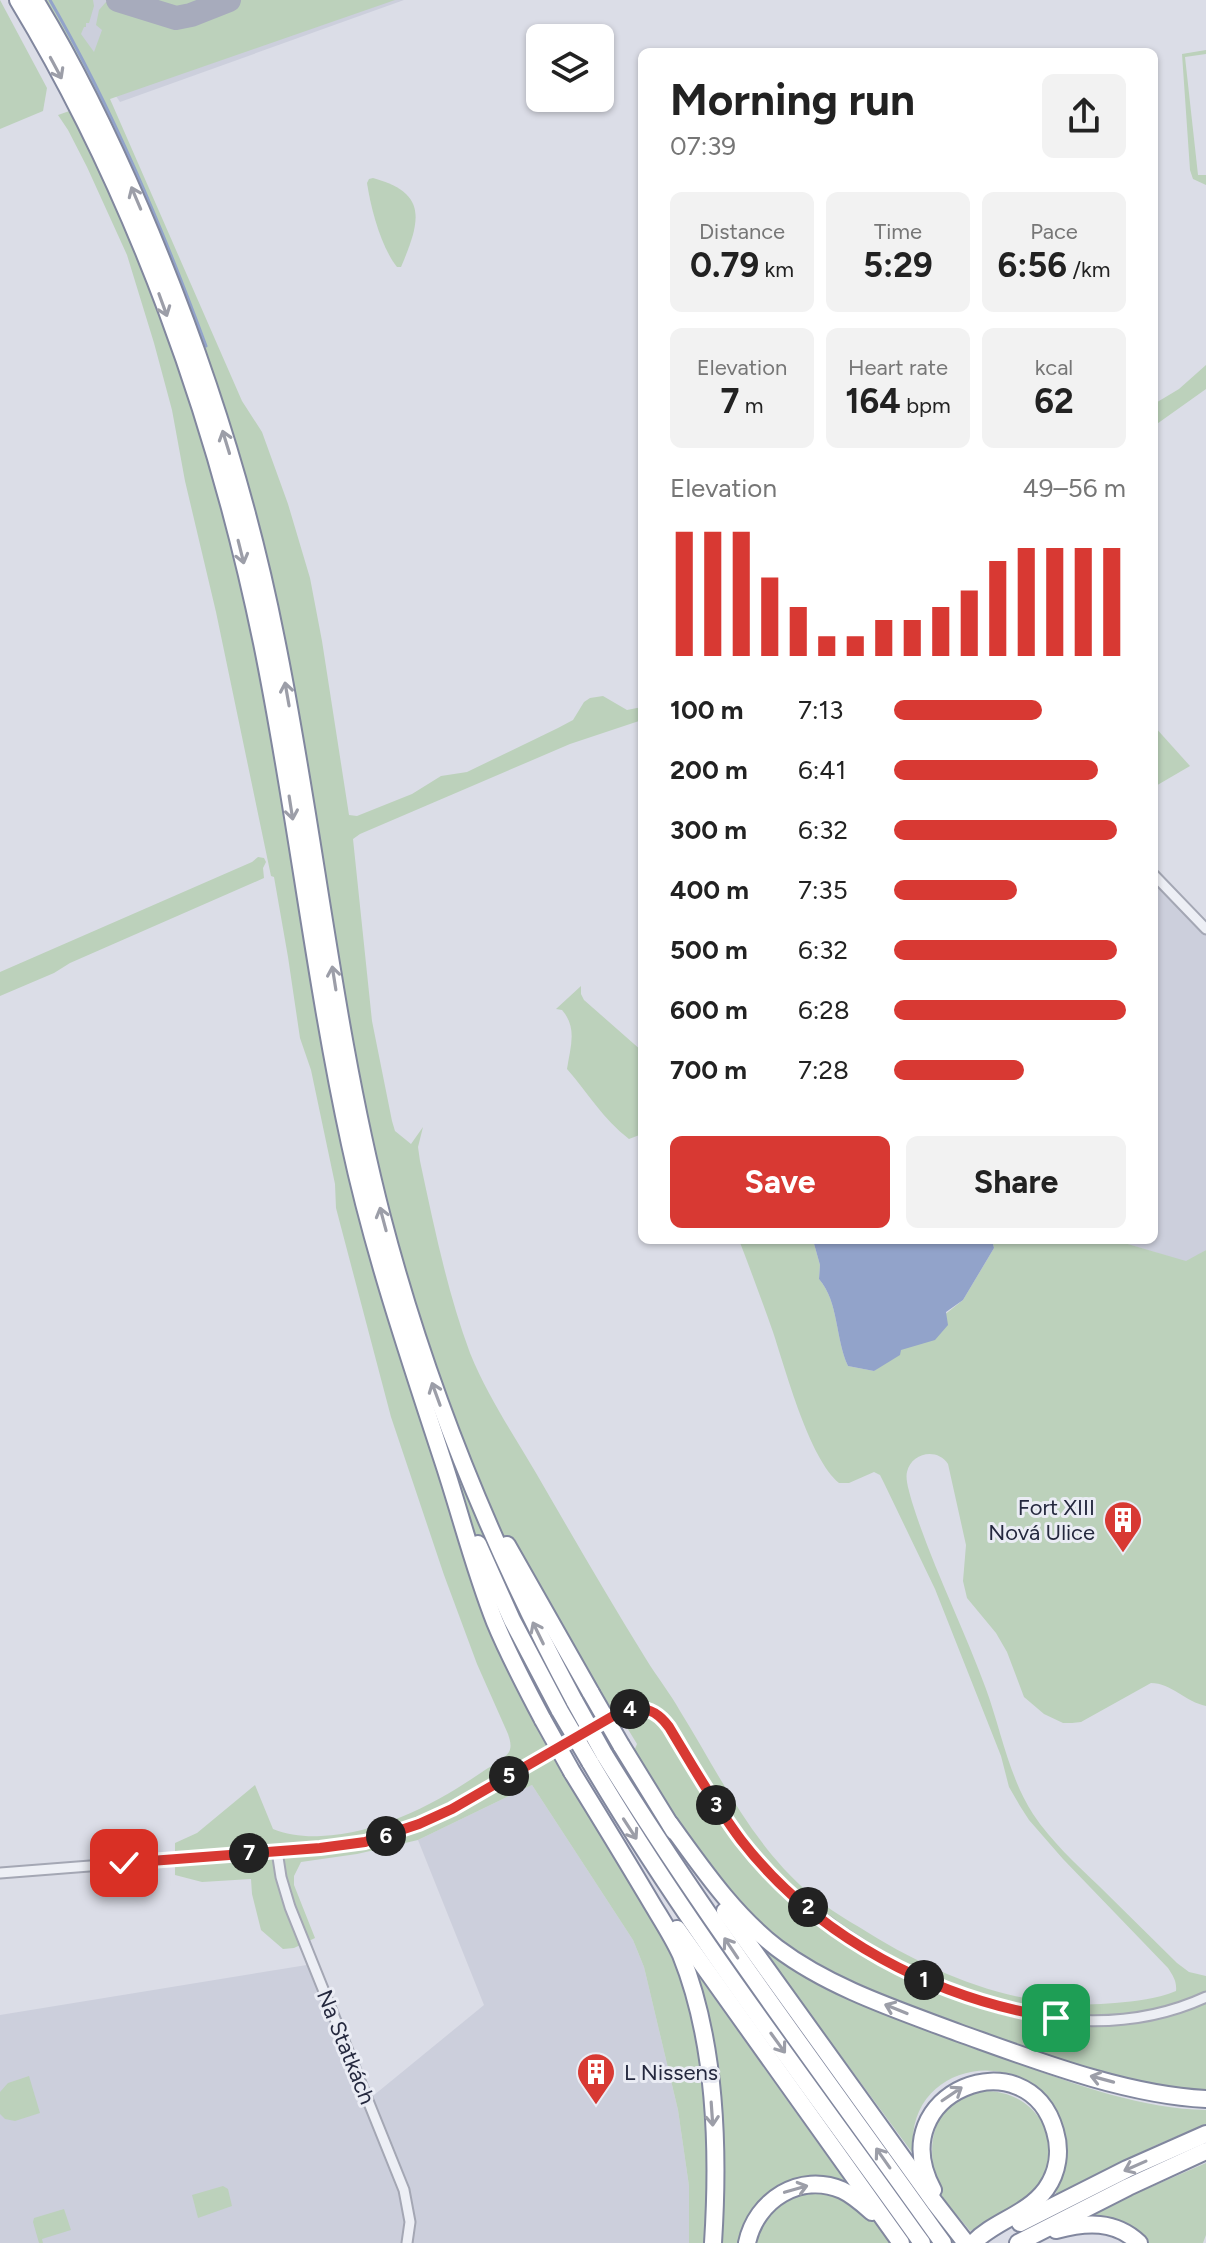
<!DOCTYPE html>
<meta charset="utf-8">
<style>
body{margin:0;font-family:Figtree,sans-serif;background:#f2f2f2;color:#222;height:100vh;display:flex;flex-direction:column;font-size:30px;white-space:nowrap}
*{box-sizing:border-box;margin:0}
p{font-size:26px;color:#767676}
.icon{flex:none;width:44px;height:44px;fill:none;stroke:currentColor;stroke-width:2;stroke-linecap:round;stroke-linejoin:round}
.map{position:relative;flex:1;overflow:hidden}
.drawer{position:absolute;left:638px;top:48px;width:520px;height:1196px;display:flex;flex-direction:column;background:#fff;border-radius:12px;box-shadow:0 2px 6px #0004}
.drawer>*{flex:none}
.tools{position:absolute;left:526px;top:24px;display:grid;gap:16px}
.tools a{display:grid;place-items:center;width:88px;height:88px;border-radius:12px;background:#fff;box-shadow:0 2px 6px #0004;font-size:40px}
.pin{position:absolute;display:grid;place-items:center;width:68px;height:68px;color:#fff;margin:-34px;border-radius:16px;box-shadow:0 4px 12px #0006}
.km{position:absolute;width:40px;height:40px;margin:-20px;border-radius:50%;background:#222;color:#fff;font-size:22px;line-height:40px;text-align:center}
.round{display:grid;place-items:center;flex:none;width:84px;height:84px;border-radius:12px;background:#f2f2f2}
.head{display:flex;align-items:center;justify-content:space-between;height:136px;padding:0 32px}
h1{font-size:44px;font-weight:700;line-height:60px}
.stats{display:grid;grid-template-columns:repeat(3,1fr);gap:12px;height:136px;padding:8px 32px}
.stats div{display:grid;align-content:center;border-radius:12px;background:#f2f2f2;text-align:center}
.stats b{font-size:34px;font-weight:700}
.stats small{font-size:22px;font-weight:400}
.stats p{font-size:22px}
.chart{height:224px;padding:16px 32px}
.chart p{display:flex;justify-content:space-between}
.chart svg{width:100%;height:144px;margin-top:8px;stroke:#d83933;stroke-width:6}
.button{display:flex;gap:16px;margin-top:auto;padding:16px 32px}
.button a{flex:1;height:92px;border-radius:12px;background:#d83933;color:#fff;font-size:32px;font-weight:700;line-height:92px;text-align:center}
.button a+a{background:#f2f2f2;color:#222}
ul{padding:0 32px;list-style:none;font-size:26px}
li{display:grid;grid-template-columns:128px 96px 1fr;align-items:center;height:60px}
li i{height:20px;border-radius:10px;background:#d83933}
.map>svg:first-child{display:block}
</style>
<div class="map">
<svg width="1206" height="2243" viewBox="0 0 1206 2243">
<rect width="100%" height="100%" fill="#dbdde7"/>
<g fill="#cccfdc">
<polygon points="51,0 404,0 120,102"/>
<polygon points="1154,877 1172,900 1206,934 1206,1250 1187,1262 1114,1240 1154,1240"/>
<polygon points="532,1785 633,1940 644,1967 678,2110 689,2186 689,2243 0,2243 0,2015 313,1964 368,2100 484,2005 418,1840"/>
</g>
<g fill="#bcd1bb">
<polygon points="0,0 47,88 43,111 0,129"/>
<path d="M 44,0 L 93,0 L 94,6 L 89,23 L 86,23 L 86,27 L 84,27 L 81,34 L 94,52 L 102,30 L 96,25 L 99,10 L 106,2 L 115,4 L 117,1 L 118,5 L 121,6 L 154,13 L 170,19 L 185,21 L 237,0 L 395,0 L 110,99 L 242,401 L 262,432 L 288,504 L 310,578 L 322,641 L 349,815 L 357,816 L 412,794 L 441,776 L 467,772 L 558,728 L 573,720 L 584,702 L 590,698 L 603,696 L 627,710 L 642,707 L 642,720 L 570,744 L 360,834 L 353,839 L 372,1021 L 392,1121 L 395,1131 L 411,1144 L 423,1127 L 418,1147 L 420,1161 C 434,1226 447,1291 470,1353 C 487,1395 513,1434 536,1473 C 572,1535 608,1598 646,1659 C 657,1677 670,1693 680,1711 C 719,1774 751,1843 808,1892 C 823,1905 842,1917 859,1927 C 936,1976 1023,2012 1115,2003 C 1136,2001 1157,1999 1176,1991 C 1177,1981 1173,1976 1168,1968 L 1063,1859 L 1029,1820 L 1020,1806 L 1009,1787 L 1001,1756 L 935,1589 L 884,1483 L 880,1475 L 874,1472 L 849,1483 L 839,1483 C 809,1458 786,1371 773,1332 C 762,1301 751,1271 739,1240 L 813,1240 L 820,1265 L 819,1279 C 839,1302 835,1338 848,1366 L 874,1371 L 963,1300 L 994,1248 L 992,1240 L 1114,1240 L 1186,1261 L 1206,1250 L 1206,1706 C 1186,1702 1171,1683 1151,1683 L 1081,1722 L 1072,1723 L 1063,1723 L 1044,1714 L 1024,1697 L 1007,1652 L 996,1633 L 967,1598 L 963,1581 L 966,1545 L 948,1464 C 937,1447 911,1453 907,1472 C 905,1480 910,1494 912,1502 C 932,1566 963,1626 986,1689 C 1001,1730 1009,1777 1033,1814 C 1051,1841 1076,1864 1099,1886 C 1125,1912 1151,1937 1177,1963 L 1189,1972 L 1206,1976 L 1206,2094 L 1131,2081 L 1042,2056 L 881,1997 L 799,1958 L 741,1910 L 676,1823 L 634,1751 L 637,1744 L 623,1721 L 555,1757 L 675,1958 L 695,2025 L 704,2092 L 707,2180 L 706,2243 L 689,2243 L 689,2186 L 678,2110 L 644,1967 L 633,1940 L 532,1785 L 418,1840 L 357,1854 L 301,1862 L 294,1876 L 294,1885 L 315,1938 L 294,1948 L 283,1949 L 261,1930 L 252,1894 L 251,1879 L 202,1882 L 175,1875 L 175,1843 L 197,1833 L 255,1785 L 273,1829 C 287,1835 306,1837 321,1836 C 382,1833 437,1803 485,1770 C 493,1765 504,1760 509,1752 C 512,1746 510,1740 508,1734 L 477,1664 L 444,1575 L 391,1417 L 336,1208 L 335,1184 L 311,1070 L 300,1038 L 288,957 L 274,877 L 271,876 L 216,612 L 185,481 L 172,410 L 154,343 L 127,255 L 87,167 L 68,130 L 58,115 L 98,101 Z"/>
<path d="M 142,0 L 213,0 C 184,13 171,15 142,0 Z"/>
<polygon points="1206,50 1206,54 1185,57 1198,175 1206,175 1206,185 1193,179 1190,170 1182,54"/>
<path d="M 373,178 C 429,193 420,222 401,267 L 397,267 C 381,247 371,209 367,183 L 369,179 Z"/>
<polygon points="1206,365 1206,389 1154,426 1154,404 1179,389"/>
<polygon points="1154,726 1190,766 1154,787"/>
<polygon points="258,857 264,858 266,862 263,868 264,878 70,963 54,973 0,996 0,972 252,862"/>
<path d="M 581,986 L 581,994 L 584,1000 L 642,1051 L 642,1134 L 629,1139 C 603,1119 588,1093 567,1069 C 570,1048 578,1028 562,1010 L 556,1009 Z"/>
<path d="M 760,1946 C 822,1993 898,2018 970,2045 C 1042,2072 1129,2109 1206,2110 L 1206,2124 L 1154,2146 L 1055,2196 C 1058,2186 1062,2175 1063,2166 C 1068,2032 898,2049 914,2155 Z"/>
<path d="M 697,1974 L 847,2184 C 796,2164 749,2189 739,2243 L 720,2243 L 708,2023 Z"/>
<polygon points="29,2076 40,2113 15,2121 5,2119 0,2114 0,2092 8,2083"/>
<path d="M 982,2091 C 1033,2088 1070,2142 1038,2185 C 1021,2207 994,2218 970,2231 C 960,2218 947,2205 939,2191 C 936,2183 934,2174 933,2166 C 928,2125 943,2102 982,2091 Z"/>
<path d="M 1206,2163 L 1206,2235 L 1203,2243 L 1149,2243 C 1127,2224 1113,2218 1084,2216 Z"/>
<polygon points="223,2186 228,2189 232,2206 198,2218 192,2195"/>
<polygon points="831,2190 868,2211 890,2243 752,2243 759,2222 789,2195"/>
<polygon points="64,2209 71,2230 42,2239 43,2243 39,2243 33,2222 34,2218"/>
</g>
<path fill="#92a3ca" d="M 813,1240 L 992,1240 L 994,1248 L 963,1300 L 946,1312 L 948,1325 L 935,1340 L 901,1350 L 900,1355 L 874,1371 L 848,1366 C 835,1338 839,1302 819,1279 L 820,1265 Z"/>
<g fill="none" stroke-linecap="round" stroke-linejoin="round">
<path stroke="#92a3ca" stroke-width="3" d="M 50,0 C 113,110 162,227 206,346"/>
<polyline stroke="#a7abbc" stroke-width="24" points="118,0 176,18 191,15 229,0"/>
<g stroke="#a4a7b4" stroke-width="13">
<g id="minor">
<polyline points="1154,875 1206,929"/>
<polyline points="277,1851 281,1877 290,1907 404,2190 410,2222 407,2243"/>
<path d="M 0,1873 L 320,1848 L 365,1842 L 419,1824 L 452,1809 L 620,1712 C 641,1705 655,1709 669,1727 C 700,1778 729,1834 773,1876 C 879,1978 1061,2064 1206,1997"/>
</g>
</g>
<g stroke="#81879e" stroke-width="20">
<g id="motorway">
<path d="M 18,0 C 136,195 216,420 262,643 C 296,809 314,978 350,1144 C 373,1251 408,1354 442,1458 C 460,1512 474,1569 495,1622 C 509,1656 526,1688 543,1720"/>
<path d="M 35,0 C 76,67 110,138 141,210 C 200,348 247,491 276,639 C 315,831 333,1027 382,1217 C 426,1386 492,1548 575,1702"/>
<polyline points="478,1544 512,1620 560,1711"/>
<polyline points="507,1545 591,1693"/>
<polyline points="621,1745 674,1831"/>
<path d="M 604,1754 C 708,1923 828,2081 943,2243"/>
<path d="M 590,1762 C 689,1930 809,2084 922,2243"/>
<path d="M 572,1772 C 598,1814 623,1855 648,1897 C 659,1916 672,1935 681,1955 C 716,2042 719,2151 713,2243"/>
<path d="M 670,1824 C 702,1868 733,1914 777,1948 C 830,1988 898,2010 959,2033 C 1035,2060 1125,2095 1206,2099"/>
<polyline points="725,1911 935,2203 966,2243"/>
<polyline points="677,1929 901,2243"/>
<path d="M 933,2190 C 880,2092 1028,2035 1055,2131 C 1061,2151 1058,2172 1046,2189 C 1027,2215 994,2221 973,2243"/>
<polyline points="1020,2223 1127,2169 1206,2134"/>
<path d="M 1056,2230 C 1086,2222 1115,2220 1139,2243"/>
<path d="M 747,2243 C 756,2200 800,2172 842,2190 C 853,2195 863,2204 872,2212"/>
<polyline points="1018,2243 1128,2187 1206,2151"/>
</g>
</g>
<use href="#minor" stroke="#edeff5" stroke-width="9"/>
<use href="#motorway" stroke="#fff" stroke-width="16"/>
<g stroke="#81879e" stroke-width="20" stroke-linecap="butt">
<g id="motorway-bridge">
<polyline points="591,1693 621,1745"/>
<polyline points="575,1702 604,1754"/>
<polyline points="560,1711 590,1762"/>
<polyline points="543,1720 572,1772"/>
</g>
</g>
<use href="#motorway-bridge" stroke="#fff" stroke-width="16"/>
</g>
<defs><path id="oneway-shaft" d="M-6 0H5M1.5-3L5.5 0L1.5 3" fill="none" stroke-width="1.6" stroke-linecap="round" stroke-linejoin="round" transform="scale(2)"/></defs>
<g stroke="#9c9ea8">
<use href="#oneway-shaft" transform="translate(56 68) rotate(62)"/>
<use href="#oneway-shaft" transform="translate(136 198) rotate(-113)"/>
<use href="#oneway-shaft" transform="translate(163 305) rotate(70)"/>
<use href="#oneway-shaft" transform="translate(226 442) rotate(-107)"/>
<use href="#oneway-shaft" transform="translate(241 552) rotate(76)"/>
<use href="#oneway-shaft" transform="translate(287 694) rotate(-100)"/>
<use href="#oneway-shaft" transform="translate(291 808) rotate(81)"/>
<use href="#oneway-shaft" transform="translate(334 978) rotate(-99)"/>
<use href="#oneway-shaft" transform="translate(383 1219) rotate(-105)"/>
<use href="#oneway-shaft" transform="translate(436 1394) rotate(-110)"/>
<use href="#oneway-shaft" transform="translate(538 1633) rotate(-116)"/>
<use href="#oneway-shaft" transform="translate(630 1829) rotate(57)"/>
<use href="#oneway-shaft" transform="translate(731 1948) rotate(-124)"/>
<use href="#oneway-shaft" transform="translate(896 2009) rotate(-158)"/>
<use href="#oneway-shaft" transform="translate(778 2043) rotate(54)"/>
<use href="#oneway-shaft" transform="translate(1102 2079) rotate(-165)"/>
<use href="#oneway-shaft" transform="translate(952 2094) rotate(-34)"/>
<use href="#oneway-shaft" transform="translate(712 2114) rotate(86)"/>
<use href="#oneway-shaft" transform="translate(883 2158) rotate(-125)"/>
<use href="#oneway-shaft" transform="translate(1135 2166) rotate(156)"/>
<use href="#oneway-shaft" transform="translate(796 2189) rotate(-16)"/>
</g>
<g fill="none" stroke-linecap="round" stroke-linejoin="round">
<g stroke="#fff" stroke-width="16">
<path id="route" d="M 124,1863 L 320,1848 L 365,1842 L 419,1824 L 452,1809 L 620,1712 C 641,1704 656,1709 669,1727 C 692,1765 714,1804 741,1840 C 817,1938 935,1999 1056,2018"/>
</g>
<use href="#route" stroke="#d83933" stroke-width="10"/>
</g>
<defs>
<g id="building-pin" transform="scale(2)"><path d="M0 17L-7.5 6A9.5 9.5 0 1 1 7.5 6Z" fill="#d83933" stroke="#eaecf4"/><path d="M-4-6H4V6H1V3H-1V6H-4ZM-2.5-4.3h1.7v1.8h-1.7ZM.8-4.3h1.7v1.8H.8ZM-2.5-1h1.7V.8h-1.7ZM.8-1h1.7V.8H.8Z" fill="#fff"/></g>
</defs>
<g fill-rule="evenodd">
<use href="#building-pin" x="1123" y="1520"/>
<use href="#building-pin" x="596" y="2072"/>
</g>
<g text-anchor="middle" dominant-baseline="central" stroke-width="6" stroke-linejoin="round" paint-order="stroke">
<g font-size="22" fill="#24283e" stroke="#eaecf4" text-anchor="end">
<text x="1095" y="1507">Fort XIII<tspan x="1095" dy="25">Nová Ulice</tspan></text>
<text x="624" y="2072" text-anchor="start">L Nissens</text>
</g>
<g font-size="22" fill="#24283e" stroke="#eaecf4">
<text transform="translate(346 2047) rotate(68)">Na Statkách</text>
</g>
</g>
</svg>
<div class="tools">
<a><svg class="icon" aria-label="layers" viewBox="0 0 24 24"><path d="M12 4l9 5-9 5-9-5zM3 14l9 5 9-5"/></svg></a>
</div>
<div class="pin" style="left:1056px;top:2018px;background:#1e9e55"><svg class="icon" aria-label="arrive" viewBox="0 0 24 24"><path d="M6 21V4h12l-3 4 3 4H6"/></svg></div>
<div class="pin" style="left:124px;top:1863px;background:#d93025"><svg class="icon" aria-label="check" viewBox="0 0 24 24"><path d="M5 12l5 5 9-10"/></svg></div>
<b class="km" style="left:924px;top:1980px">1</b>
<b class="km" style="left:808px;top:1907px">2</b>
<b class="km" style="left:716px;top:1805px">3</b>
<b class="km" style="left:630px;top:1709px">4</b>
<b class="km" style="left:509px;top:1776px">5</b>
<b class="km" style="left:386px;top:1836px">6</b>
<b class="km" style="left:249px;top:1853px">7</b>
<section class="drawer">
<div class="head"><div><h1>Morning run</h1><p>07:39</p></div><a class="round"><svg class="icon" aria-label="share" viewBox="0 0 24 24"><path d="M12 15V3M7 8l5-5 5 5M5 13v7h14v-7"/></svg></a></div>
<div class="stats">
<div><p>Distance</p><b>0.79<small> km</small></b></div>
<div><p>Time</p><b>5:29</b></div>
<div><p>Pace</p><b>6:56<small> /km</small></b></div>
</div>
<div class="stats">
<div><p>Elevation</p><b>7<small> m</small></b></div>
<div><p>Heart rate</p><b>164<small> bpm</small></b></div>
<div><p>kcal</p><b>62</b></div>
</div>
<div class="chart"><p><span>Elevation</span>49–56 m</p>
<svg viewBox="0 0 160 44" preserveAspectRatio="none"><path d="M5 44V6M15 44V6M25 44V6M35 44V20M45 44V29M55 44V38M65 44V38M75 44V33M85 44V33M95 44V29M105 44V24M115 44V15M125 44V11M135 44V11M145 44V11M155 44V11"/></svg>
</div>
<ul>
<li><b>100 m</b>7:13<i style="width:64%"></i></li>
<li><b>200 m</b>6:41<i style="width:88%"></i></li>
<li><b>300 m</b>6:32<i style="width:96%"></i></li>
<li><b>400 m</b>7:35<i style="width:53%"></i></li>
<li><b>500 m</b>6:32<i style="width:96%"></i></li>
<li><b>600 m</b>6:28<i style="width:100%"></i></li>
<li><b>700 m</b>7:28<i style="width:56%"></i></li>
</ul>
<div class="button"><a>Save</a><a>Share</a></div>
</section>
</div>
